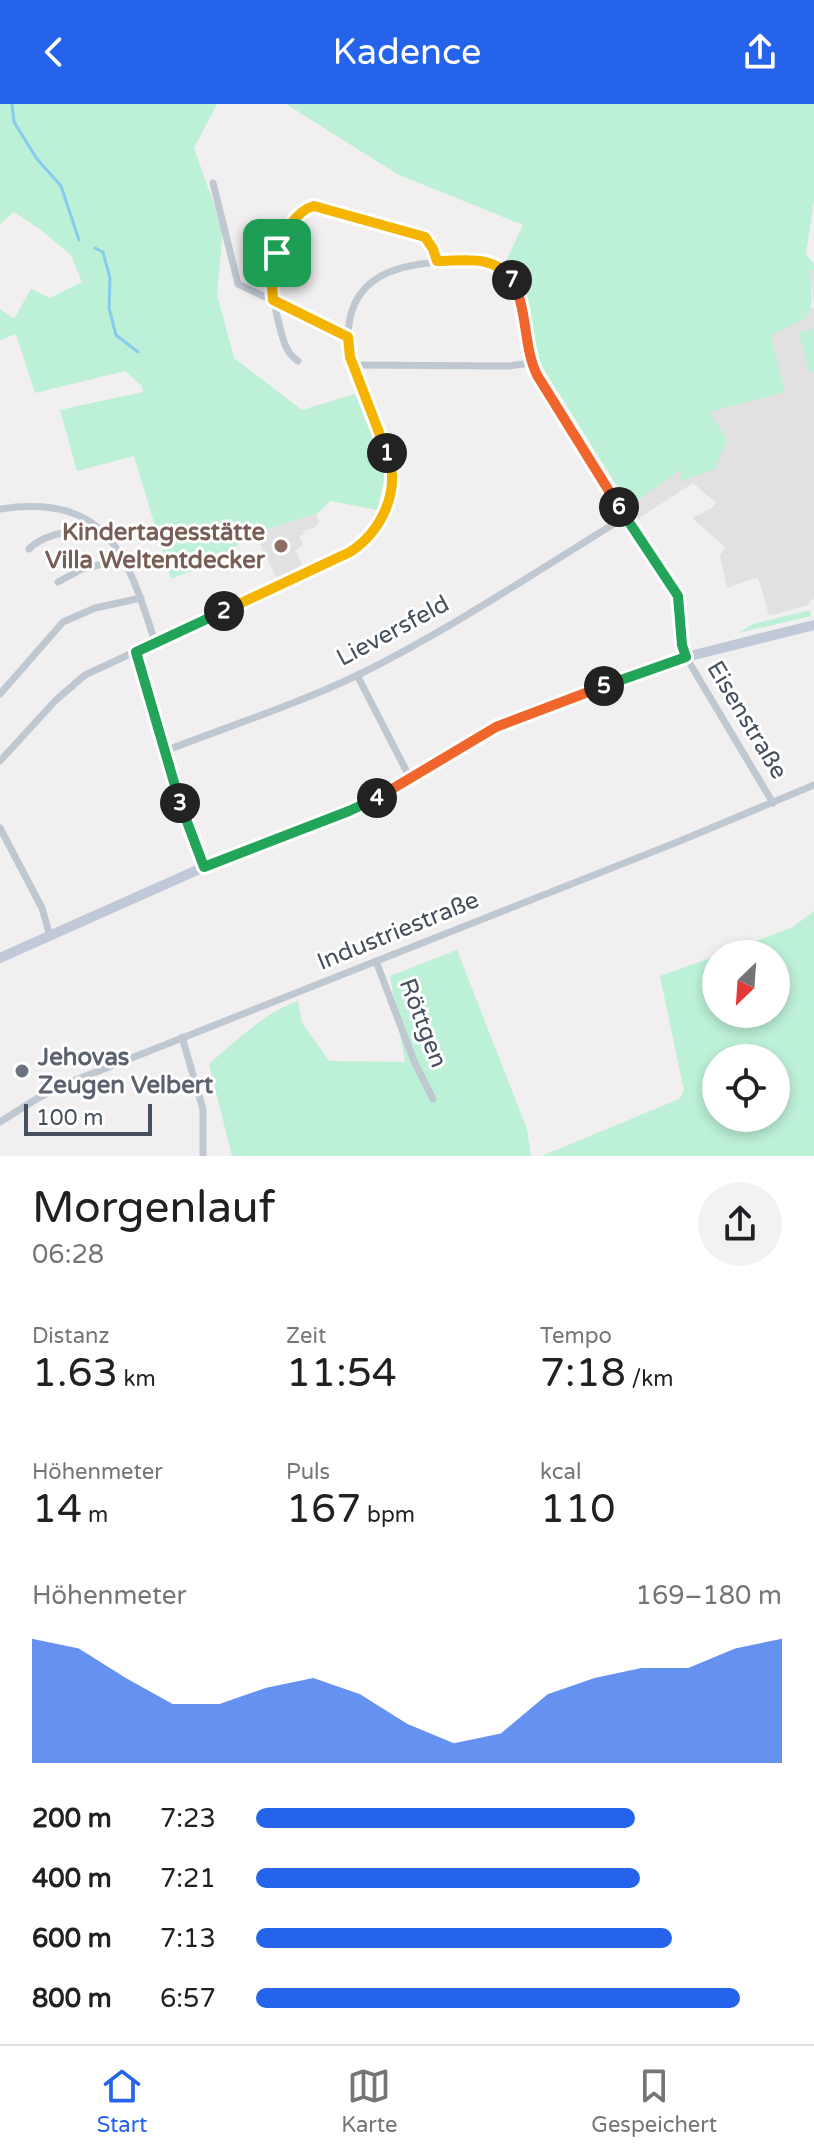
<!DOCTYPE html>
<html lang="de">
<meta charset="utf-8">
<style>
body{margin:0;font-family:"Varela Round",sans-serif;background:#f2f2f2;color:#202124;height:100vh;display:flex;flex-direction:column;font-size:30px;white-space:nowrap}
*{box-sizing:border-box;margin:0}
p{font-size:26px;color:#757577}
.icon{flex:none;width:44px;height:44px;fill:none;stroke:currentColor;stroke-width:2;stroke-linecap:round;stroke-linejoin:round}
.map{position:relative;height:1052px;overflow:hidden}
.panel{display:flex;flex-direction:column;background:#fff;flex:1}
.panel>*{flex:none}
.needle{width:52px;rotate:205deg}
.buttons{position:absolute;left:702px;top:836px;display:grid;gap:16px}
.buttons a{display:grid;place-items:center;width:88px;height:88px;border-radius:50%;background:#fff;box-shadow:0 4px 12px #0003;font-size:40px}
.scale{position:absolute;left:24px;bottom:20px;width:128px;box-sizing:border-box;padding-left:8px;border:4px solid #464f5d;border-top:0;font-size:22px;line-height:28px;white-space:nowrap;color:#464f5d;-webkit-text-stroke:6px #fff;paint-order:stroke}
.pin{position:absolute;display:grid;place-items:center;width:68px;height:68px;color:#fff;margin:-34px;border-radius:16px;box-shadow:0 4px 12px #0006}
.km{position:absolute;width:40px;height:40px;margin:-20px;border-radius:50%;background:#222;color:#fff;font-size:22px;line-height:40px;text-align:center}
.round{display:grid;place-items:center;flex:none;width:84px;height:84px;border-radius:42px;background:#f2f2f2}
.head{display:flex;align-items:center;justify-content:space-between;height:136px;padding:0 32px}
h1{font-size:44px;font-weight:600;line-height:60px}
.metrics{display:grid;grid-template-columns:repeat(3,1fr);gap:12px;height:136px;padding:8px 32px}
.metrics div{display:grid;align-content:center}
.metrics b{font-size:40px;font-weight:600}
.metrics small{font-size:22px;font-weight:400}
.metrics p{font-size:22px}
.chart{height:224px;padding:16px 32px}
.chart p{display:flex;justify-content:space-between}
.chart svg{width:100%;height:144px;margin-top:8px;fill:#2563eb;opacity:.7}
ul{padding:0 32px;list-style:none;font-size:26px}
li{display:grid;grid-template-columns:128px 96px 1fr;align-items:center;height:60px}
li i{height:20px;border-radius:10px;background:#2563eb}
header{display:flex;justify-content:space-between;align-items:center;height:104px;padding:0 32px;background:#2563eb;color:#fff;font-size:36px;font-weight:600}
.dock{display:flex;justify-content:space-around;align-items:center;height:112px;border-top:2px solid #e0e0e0;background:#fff;font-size:22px;color:#757577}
.dock a{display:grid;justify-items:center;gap:4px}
.dock .current{color:#2563eb}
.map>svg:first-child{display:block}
</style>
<header><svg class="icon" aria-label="back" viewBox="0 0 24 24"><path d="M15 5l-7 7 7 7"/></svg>Kadence<svg class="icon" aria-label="share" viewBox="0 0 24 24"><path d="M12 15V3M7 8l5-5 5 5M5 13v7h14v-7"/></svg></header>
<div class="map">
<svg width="814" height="1052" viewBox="0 0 814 1052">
<rect width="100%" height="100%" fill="#f1efef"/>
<g fill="#e2e0e1">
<polygon points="814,166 814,495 809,497 808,501 769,512 758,473 727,484 720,452 725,443 692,414 712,404 716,399 693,379 638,415 591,341 634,299 694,312 771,231 814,203 810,167"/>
<polygon points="316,410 319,418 314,424 303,427 304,430 299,432 303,441 295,446 304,464 277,475 255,429"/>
</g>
<g fill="#bcf0d7" fill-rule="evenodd">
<polygon points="0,0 217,0 194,44 223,126 217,190 234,254 302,306 355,290 382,356 385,372 377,406 331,397 316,410 255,429 212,459 171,475 134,352 77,367 60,306 143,288 142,282 125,267 35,289 16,230 0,236 0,205 14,215 31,185 50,194 82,178 71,151 41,126 14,108 0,120"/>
<path d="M 286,0 L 814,0 L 814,96 L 806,150 L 814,160 L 814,166 L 810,167 C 814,217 814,211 771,231 L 785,288 L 710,308 L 727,336 L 715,365 L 682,377 L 680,366 L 630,402 L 539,258 L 525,184 L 506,157 L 523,121 L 397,70 Z"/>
<polygon points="814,225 814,268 809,269 799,228"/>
<polygon points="810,506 811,512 738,529 753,520"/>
<path d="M 814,807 L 814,1052 L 542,1052 L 679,995 L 684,987 L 660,872 L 716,852 L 716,910 L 776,910 L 776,850 L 722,850 L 793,823 ZM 716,954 L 776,954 L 776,1014 L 716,1014 Z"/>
<path d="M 457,846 L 527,1025 L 531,1052 L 232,1052 L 209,960 C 237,936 263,910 298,897 L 302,919 L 329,957 L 405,958 L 390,872 Z"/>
</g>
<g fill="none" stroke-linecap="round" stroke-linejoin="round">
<g stroke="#88cbee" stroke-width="3">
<polyline points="12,0 14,18 37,55 61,82 79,136"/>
<polyline points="95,144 103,148 110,174 109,204 116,231 138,248"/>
</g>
<g stroke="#bfc7d1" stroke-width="7">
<polyline points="213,79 238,180 348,233"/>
<path d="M 298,257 C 285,248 283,235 279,220 C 267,176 273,137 306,104 L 322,103 L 425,133 L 433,145 L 437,157"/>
<polyline points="353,261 508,262 531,259"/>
<path d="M 0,405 C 108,389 127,451 155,538"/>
<path d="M 29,445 C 44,429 73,427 95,423"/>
<polyline points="58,478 82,465 124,455"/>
<polyline points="136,548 176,687 204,763"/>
<polyline points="357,571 410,674"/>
<polyline points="0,590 63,518 95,504 141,494"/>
<path d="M 165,647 C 229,622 295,601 358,571 C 451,525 537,467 625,413"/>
<path d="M 0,657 L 56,596 L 85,571 L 350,448 C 379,429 393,399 392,365 C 383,327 348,275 348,238 C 346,170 399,159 454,157 C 472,156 491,154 505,168 C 528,189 524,242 537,271 L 678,492 L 686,553 L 773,699"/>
<polyline points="0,724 42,804 50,832"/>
<polyline points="376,857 414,957 433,995"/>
<polyline points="182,933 203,1005 203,1052"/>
<polyline points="0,1018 38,994 76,976 675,739 814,681"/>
</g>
<polyline stroke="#c1c9d8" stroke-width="10" points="0,854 204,763 371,697 496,623 522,611 686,553 814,521"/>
</g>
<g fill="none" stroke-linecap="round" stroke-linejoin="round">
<g stroke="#fff" stroke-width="16">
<polyline id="split-1" points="277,149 272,182 273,196 348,233 350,253 387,349"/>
</g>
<g stroke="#fff" stroke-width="16">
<path id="split-2" d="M 224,507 L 350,448 C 381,428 402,386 387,349"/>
</g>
<g stroke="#fff" stroke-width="16">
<polyline id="split-3" points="180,699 136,548 224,507"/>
</g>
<g stroke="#fff" stroke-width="16">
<polyline id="split-4" points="180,699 204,763 349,707 377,694"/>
</g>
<g stroke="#fff" stroke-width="16">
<polyline id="split-5" points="377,694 496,623 604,582"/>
</g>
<g stroke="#fff" stroke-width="16">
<polyline id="split-6" points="604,582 686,553 682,541 678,492 619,403"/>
</g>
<g stroke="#fff" stroke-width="16">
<path id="split-7" d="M 512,176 C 528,205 523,242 537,271 L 619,403"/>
</g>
<g stroke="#fff" stroke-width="16">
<path id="split-8" d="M 277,149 C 284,131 294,107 314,102 L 425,133 L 433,145 L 437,157 C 465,157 494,150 512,176"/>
</g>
<use href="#split-1" stroke="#f5b400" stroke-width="10"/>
<use href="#split-2" stroke="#f5b400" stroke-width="10"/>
<use href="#split-3" stroke="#22a559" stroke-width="10"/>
<use href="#split-4" stroke="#22a559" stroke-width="10"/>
<use href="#split-5" stroke="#f0652b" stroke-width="10"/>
<use href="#split-6" stroke="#22a559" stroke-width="10"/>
<use href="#split-7" stroke="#f0652b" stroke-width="10"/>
<use href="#split-8" stroke="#f5b400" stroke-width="10"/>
</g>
<circle fill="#8d6e63" stroke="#fff" stroke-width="3" cx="281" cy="442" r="8"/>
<circle fill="#6b7280" stroke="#fff" stroke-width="3" cx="22" cy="967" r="8"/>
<g text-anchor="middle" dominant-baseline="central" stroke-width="6" stroke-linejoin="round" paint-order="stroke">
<g font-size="24" font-weight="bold" fill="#785e54" stroke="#fff" text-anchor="end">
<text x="265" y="428">Kindertagesstätte<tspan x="265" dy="28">Villa Weltentdecker</tspan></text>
</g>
<g font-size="24" fill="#464f5d" stroke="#fff">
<text transform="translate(393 527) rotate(-28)">Lieversfeld</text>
<text transform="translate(747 616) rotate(59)">Eisenstraße</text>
<text transform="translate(398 827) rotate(-22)">Industriestraße</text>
<text transform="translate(423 919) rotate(69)">Röttgen</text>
</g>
<g font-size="24" font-weight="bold" fill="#5b616d" stroke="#fff" text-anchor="start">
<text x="38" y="953">Jehovas<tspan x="38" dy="28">Zeugen Velbert</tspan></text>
</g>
</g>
</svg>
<div class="buttons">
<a><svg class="needle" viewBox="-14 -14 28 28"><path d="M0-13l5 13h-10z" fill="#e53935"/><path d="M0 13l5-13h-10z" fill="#757577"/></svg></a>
<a><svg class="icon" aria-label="locate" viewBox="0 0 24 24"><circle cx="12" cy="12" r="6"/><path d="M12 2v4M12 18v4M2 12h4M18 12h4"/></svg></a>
</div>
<div class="scale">100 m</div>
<div class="pin" style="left:277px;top:149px;background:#1e9e55"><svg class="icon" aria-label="arrive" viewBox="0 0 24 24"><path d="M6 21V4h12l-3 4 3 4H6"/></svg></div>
<b class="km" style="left:387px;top:349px">1</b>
<b class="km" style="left:224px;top:507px">2</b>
<b class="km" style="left:180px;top:699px">3</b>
<b class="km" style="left:377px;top:694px">4</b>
<b class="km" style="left:604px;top:582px">5</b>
<b class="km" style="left:619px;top:403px">6</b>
<b class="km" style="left:512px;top:176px">7</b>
</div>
<section class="panel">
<div class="head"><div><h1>Morgenlauf</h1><p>06:28</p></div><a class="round"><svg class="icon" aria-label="share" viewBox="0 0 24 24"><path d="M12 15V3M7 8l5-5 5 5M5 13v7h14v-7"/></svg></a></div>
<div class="metrics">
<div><p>Distanz</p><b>1.63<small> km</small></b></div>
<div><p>Zeit</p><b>11:54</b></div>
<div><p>Tempo</p><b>7:18<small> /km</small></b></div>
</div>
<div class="metrics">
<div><p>Höhenmeter</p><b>14<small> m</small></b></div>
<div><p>Puls</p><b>167<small> bpm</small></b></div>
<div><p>kcal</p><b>110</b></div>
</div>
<div class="chart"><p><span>Höhenmeter</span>169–180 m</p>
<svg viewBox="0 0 160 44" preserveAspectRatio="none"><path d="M0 44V6L10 9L20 18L30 26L40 26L50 21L60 18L70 23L80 32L90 38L100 35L110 23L120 18L130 15L140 15L150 9L160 6V44z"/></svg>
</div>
<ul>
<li><b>200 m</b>7:23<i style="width:72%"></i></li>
<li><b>400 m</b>7:21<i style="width:73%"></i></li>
<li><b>600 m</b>7:13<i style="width:79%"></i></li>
<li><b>800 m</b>6:57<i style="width:92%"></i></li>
</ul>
</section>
<nav class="dock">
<a class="current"><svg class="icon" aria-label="home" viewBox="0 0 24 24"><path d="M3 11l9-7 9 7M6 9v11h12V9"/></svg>Start</a>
<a><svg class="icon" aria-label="map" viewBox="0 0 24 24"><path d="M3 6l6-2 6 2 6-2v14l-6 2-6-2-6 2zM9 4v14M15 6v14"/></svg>Karte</a>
<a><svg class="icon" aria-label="saved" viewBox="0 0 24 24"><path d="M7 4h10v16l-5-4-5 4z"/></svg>Gespeichert</a>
</nav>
